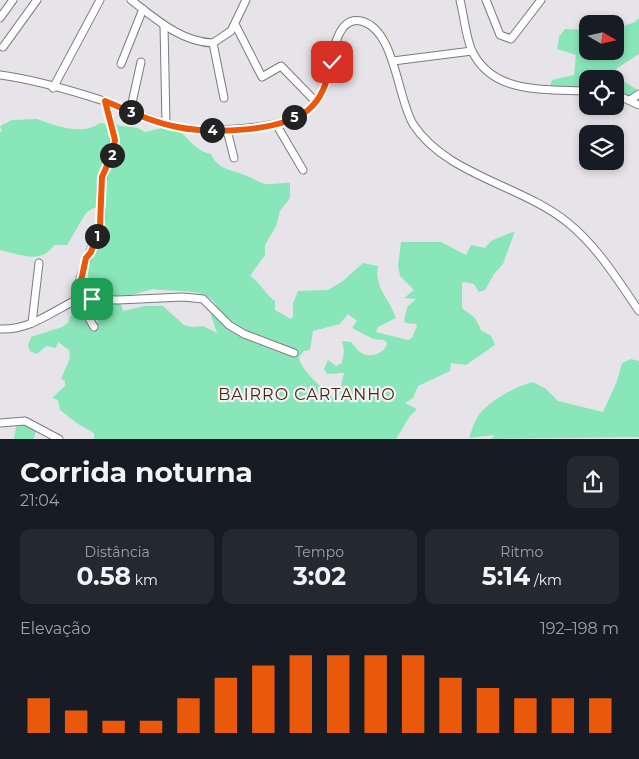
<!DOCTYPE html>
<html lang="pt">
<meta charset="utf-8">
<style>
body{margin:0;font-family:Montserrat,sans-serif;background:#242831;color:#f1f3f6;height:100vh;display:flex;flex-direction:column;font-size:19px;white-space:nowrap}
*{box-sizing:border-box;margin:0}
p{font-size:16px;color:#9ea1a6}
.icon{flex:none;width:28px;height:28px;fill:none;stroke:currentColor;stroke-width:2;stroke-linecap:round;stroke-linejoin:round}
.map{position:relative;height:439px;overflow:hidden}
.side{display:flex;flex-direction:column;background:#171b24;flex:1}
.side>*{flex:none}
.needle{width:32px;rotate:99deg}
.buttons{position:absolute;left:579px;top:15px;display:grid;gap:10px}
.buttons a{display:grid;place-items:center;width:45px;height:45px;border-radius:10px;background:#171b24;box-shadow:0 2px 8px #0003;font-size:25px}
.pin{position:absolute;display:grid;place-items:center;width:42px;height:42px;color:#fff;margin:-21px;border-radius:10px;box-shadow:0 2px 8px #0006}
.km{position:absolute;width:25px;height:25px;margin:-12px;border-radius:50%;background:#222;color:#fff;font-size:14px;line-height:25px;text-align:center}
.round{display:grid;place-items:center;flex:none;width:52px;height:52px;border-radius:10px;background:#242831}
.headline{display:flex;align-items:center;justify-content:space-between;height:85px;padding:0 20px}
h1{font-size:28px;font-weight:700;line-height:38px}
.metrics{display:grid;grid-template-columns:repeat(3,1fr);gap:8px;height:85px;padding:5px 20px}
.metrics div{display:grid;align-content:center;border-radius:10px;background:#242831;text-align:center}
.metrics b{font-size:25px;font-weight:700}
.metrics small{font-size:14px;font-weight:400}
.metrics p{font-size:14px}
.chart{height:140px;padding:10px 20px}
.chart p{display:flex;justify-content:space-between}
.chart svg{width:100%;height:90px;margin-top:5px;stroke:#ea580c;stroke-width:6}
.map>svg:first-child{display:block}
</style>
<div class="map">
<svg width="639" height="439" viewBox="0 0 639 439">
<rect width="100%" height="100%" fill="#e6e4e9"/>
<g fill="#89e6b9" fill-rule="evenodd">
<polygon points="639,18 639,54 616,69 617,77 639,91 631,97 615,91 615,79 588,79 587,88 550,86 552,80 574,75 576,55 557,49 559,37 565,29 587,30 588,51 615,51 615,29 635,22"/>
<path d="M 37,119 C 57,126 81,136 100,123 L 138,128 L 145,132 C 153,131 161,127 169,127 C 184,127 190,150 211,154 C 217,170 234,170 247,176 C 252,178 257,181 262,183 C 270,186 281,182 290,183 L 290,198 L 280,211 L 276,226 L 265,245 L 265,255 L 250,276 C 261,283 265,294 275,301 L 275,310 L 291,319 L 293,317 L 293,303 L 298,291 L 328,290 L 343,281 L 363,263 L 378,266 C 374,288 389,298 396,318 L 378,327 L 376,332 L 408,340 L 412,338 L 417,326 L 416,324 L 406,323 L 404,321 L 407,307 L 416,299 L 404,298 L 414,290 L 400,276 L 398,266 L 401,242 L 441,242 L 466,255 L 471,245 L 485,248 L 491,241 L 515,231 L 503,264 L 494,274 L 485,290 L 479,292 L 474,284 L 464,282 L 462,283 L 462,308 L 475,318 L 481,330 L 491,336 L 495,345 L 466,365 L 451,363 L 450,371 L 418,386 L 413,398 L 405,403 L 417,409 L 410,416 L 396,439 L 94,439 L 94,433 L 78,424 L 60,410 L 58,400 L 52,398 L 65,386 L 65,381 L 61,379 L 70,358 L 69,350 L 58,342 L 56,348 L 46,346 L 37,354 L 30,351 L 28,346 L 31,337 L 62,327 L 68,323 L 71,315 L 93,324 L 98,322 L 98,317 L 92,304 L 94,293 L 85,266 L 81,261 L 100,226 L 103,209 L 93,208 L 86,213 L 67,245 L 54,245 C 41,265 19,254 0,250 L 0,132 L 2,131 L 0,126 L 12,120 ZM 153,289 C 174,293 202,286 216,304 L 211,316 L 217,333 L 203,326 L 192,327 L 184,325 L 163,306 L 144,306 L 123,311 L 121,304 L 116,299 ZM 348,314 L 357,321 L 352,328 L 373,339 L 384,340 L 387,343 C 385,354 369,359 360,352 C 356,349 354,345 351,342 L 342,341 L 344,350 L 342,363 L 336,366 L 328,360 L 324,369 L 327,374 L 344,373 L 340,390 L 341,400 L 338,403 C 327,391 300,371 299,357 L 304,351 L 310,350 L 313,331 L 340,324 Z"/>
<path d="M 631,359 L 639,361 L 639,437 L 491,439 L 495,435 L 469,438 C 472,429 475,419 481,412 C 493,399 516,386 533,382 L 546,389 L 558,401 L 603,412 L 617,381 L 622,363 Z"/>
<path d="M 24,417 L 32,419 C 37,427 37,431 33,439 L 14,439 L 17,421 Z"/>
</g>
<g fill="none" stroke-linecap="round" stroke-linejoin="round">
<g stroke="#7c7a7e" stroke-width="9">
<g id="minor">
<path d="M 131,0 C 156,19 181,42 213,43 L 231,31 L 246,0"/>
<path d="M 460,0 C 464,15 466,40 473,53 C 495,95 547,89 588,91"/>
<polyline points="486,0 500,35 511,39 541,0"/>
<polyline points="0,18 13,0"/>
<polyline points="235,24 262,77 281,66 316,102"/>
<polyline points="164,25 166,124"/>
<polyline points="213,43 224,98"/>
<polyline points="3,47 37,0"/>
<polyline points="393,61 472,51"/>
<polyline points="121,64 143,9"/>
<path d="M 0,75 C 32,79 73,91 104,101 C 128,109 151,121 176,127 C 200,132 224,130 248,128 C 267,126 285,124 302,114 C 310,109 317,102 322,93 C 332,75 331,14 361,21 C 395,29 397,97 413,124 C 446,175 521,185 567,222 C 597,246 617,279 639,311"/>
<polyline points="53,88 100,0"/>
<polyline points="615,94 639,105"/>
<polyline points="630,100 639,94"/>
<polyline points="130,112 141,62"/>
<polyline points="276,124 303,170"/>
<polyline points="227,130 234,158"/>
<polyline points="32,323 39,263"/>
<path d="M 94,327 L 86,313 L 78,308 C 73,281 92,252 99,227 C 104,214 100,203 101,190 C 101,176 108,166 112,153 C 118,137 109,117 105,101"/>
<path d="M 0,329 C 32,331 57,307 85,296 L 92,299 L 118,300 L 183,297 L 203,299 L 229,325 L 244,334 L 294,353"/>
<polyline points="0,423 25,421 59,439"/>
</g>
</g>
<use href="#minor" stroke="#fff" stroke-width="7"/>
</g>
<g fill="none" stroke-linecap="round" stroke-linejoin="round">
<g stroke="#fff" stroke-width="10">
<path id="route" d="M 92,299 L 84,296 L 77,299 L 86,258 L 91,252 L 100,225 L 102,177 L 113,152 L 115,140 L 105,101 C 129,111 152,122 177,127 C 212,134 281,132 308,110 C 323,98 327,80 332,62"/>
</g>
<use href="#route" stroke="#ea580c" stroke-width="6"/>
</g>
<g text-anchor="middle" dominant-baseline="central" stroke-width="4.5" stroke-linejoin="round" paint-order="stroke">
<g font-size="16" letter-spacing="1" fill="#46270c" stroke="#f3f1f6">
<text x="307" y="394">BAIRRO CARTANHO</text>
</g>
</g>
</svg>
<div class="buttons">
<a><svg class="needle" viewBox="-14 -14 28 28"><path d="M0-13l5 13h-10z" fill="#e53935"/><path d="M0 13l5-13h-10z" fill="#9ea1a6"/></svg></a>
<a><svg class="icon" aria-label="locate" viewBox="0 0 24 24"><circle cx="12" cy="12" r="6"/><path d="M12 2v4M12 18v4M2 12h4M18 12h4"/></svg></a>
<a><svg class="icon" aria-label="layers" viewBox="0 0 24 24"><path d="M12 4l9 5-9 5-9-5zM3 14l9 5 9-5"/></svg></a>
</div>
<div class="pin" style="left:92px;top:299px;background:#1e9e55"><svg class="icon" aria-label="arrive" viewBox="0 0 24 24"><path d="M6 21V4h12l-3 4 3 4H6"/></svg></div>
<div class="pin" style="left:332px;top:62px;background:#d93025"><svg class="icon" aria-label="check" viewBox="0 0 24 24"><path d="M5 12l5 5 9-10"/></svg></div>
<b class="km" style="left:97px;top:236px">1</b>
<b class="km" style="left:112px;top:155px">2</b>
<b class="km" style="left:131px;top:112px">3</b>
<b class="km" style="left:212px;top:130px">4</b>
<b class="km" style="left:294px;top:117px">5</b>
</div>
<section class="side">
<div class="headline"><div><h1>Corrida noturna</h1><p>21:04</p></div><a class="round"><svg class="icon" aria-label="share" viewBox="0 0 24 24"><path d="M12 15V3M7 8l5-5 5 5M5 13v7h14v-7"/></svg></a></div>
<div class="metrics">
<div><p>Distância</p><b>0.58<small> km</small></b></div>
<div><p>Tempo</p><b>3:02</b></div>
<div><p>Ritmo</p><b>5:14<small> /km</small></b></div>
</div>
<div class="chart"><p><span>Elevação</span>192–198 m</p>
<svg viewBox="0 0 160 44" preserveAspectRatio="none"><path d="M5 44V27M15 44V33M25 44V38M35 44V38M45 44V27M55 44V17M65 44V11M75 44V6M85 44V6M95 44V6M105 44V6M115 44V17M125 44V22M135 44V27M145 44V27M155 44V27"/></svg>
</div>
</section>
